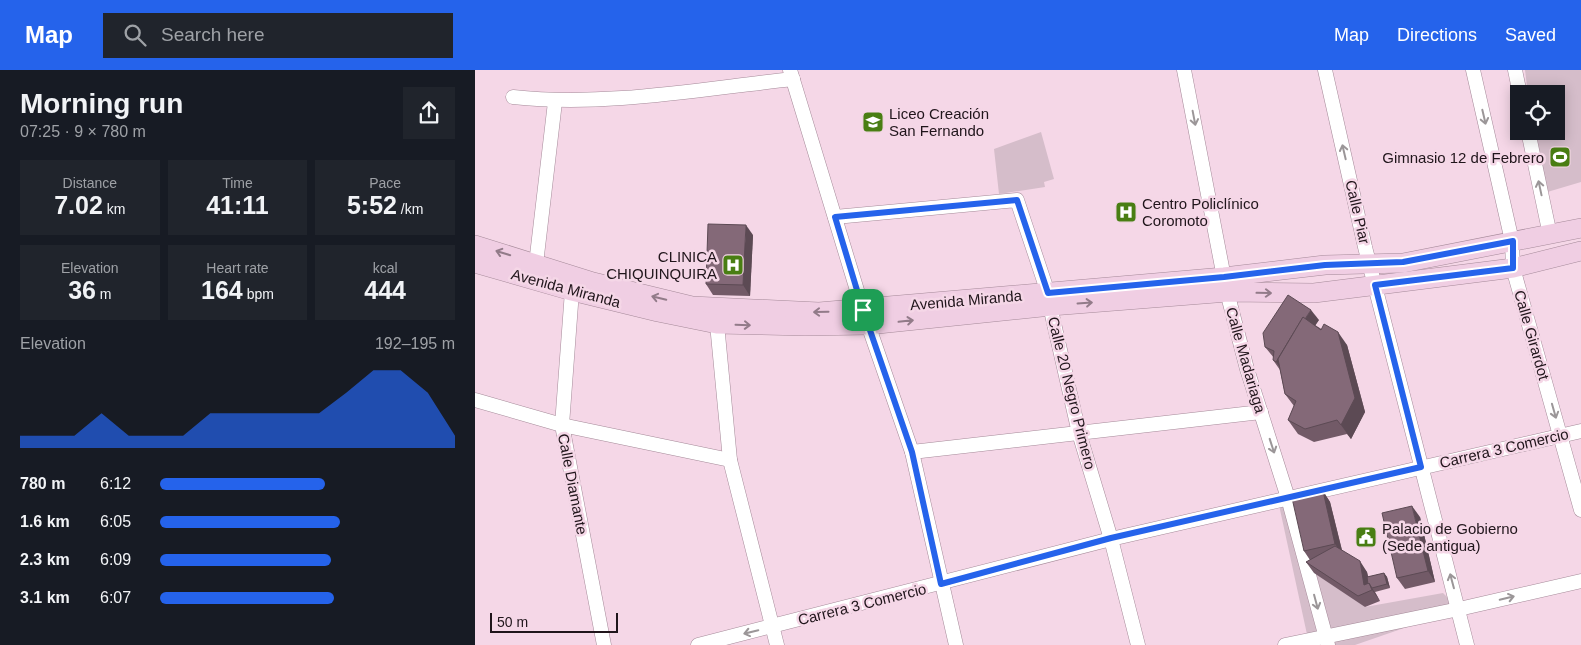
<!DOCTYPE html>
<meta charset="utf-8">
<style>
body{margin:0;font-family:Arial,sans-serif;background:#20242c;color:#f1f3f6;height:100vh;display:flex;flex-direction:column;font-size:19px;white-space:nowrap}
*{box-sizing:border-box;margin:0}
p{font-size:16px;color:#9ea1a6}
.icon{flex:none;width:28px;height:28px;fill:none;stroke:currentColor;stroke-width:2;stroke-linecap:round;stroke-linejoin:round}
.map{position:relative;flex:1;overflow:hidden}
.sheet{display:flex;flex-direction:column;background:#171b24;width:475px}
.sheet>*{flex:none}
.buttons{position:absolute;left:1035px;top:15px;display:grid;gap:10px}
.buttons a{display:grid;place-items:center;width:55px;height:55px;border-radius:0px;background:#171b24;box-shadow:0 2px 12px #0003;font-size:25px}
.scale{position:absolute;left:15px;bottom:12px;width:128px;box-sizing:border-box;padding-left:5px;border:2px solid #20151b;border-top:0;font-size:14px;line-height:18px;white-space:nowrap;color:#20151b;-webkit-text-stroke:4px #f5d7e7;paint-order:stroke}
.pin{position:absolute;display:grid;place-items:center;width:42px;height:42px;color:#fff;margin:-21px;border-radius:10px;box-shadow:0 2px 8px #0006}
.round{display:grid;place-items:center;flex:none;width:52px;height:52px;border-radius:0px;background:#20242c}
.overview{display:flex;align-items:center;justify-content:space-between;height:85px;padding:0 20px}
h1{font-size:28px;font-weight:600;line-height:38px}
.stats{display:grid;grid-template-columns:repeat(3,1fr);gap:8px;height:85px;padding:5px 20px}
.stats div{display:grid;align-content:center;border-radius:0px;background:#20242c;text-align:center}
.stats b{font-size:25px;font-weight:600}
.stats small{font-size:14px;font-weight:400}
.stats p{font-size:14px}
.chart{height:140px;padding:10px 20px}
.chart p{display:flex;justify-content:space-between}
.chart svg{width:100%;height:90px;margin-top:5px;fill:#2563eb;opacity:.7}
ul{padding:0 20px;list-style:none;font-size:16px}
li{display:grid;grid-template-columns:80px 60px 1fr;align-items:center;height:38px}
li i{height:12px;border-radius:6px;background:#2563eb}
header{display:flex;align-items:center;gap:30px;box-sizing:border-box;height:70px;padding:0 25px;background:#2563eb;color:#fff}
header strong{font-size:24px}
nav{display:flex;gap:28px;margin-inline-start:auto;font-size:18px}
.search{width:350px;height:45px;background:#20242c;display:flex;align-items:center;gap:12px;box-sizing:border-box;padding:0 18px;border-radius:0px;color:#9ea1a6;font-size:19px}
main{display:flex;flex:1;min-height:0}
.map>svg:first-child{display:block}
</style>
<header>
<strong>Map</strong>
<div class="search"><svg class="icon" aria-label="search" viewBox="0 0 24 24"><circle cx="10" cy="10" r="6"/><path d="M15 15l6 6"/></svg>Search here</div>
<nav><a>Map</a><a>Directions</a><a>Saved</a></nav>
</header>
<main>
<section class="sheet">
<div class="overview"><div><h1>Morning run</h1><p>07:25 · 9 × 780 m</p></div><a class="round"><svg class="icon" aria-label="share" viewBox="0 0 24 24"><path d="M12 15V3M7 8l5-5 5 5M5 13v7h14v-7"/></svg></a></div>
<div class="stats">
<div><p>Distance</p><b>7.02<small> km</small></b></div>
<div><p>Time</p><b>41:11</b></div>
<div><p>Pace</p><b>5:52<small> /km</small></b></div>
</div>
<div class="stats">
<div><p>Elevation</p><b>36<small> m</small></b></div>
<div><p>Heart rate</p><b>164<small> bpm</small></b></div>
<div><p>kcal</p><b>444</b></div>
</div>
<div class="chart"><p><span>Elevation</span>192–195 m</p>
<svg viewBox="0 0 160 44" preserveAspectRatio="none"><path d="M0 44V38L10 38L20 38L30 27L40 38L50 38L60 38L70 27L80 27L90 27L100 27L110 27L120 17L130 6L140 6L150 17L160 38V44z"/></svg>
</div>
<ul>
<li><b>780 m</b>6:12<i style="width:56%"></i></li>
<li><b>1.6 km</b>6:05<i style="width:61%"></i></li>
<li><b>2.3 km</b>6:09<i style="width:58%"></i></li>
<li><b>3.1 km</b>6:07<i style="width:59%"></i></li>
</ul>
</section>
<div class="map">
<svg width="1106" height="575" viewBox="0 0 1106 575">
<rect width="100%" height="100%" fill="#f5d7e7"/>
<g fill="#d5bdca">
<polygon points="1050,0 1106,0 1106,112 1069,123 1059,61 1081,61 1081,24 1053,24"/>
<polygon points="566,62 579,109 569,112 570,117 524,124 519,79"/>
<polygon points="818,431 890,537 968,523 984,539 880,575 810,575 833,569 804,435"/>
</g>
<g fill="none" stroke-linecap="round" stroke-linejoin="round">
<g stroke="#a58a99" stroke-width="15">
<g id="minor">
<polyline points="315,0 388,240 437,382 481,575"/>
<polyline points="709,0 751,218 772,299 813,428 853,575"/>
<polyline points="850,0 890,177 992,575"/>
<polyline points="998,0 1037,171 1038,198 1106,440"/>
<polyline points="1040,0 1045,24"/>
<path d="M 38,27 C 131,37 225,19 318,9"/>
<polyline points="1053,61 1075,165"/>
<polyline points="360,147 542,130 570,214 604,363 636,469 663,575"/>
<polyline points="61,194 80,32"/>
<polyline points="97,221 87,355 129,575"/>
<polyline points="242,254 255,390 302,575"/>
<polyline points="0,330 87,355 255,390"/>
<polyline points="437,382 786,342"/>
<polyline points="223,575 636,469 1106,361"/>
<polyline points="810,575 984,539 1106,511"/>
</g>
</g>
<g stroke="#a58a99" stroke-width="20">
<g id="secondary">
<polyline points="0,175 118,212 217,236 344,242 749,207 850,195 928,193 1106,158"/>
<polyline points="0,193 97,221 183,242 242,254 330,256 393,255 576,236 753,222 839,223 1038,198 1106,181"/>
</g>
</g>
<use href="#minor" stroke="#fff" stroke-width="14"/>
<use href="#secondary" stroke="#f0cee3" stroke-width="19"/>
</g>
<g fill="#725a67">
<polygon points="278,165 275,226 238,225 231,214"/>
<polygon points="844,250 840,255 872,275 890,342 876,369 872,364 839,372 823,364 813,350 819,336 810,324 805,300 798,290 799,288 790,277"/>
<polygon points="848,421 855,432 867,480 892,502 893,507 909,503 912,507 915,518 900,522 905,531 890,537 839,503 831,492 835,490 829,481"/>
<polygon points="945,447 960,512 930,519 922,508"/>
</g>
<g fill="#5c4a54">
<polygon points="271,155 278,165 275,226 268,215"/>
<polygon points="836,240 844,250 809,302 801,292"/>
<polygon points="863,262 872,275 890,342 876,369 866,355"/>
<polygon points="848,421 855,432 868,485 860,474"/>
<polygon points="937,436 945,447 960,512 953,501"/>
<polygon points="885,491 892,502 895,515 901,524 905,531 897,520 889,515"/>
<polygon points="909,503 912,507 915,518 912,514"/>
</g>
<g fill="#846978" stroke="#5c4a54">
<polygon points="233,154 271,155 268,215 231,214"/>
<polygon points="813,225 836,240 830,249 828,247 801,292 798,290 799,281 790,277 788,263"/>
<polygon points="828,247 846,260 849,254 863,262 880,328 866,355 862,350 830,359 813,350 821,331 810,324 803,289"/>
<polygon points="848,421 860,474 829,481 817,428"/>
<polygon points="937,436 953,501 922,508 907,443"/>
<polygon points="860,476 885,491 889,515 894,513 897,520 883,526 831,492"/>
<polygon points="909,503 912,514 897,518 894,513 893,514 892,507"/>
</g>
<defs><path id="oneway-shaft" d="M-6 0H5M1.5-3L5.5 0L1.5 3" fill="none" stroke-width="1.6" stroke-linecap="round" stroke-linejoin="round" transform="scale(1.25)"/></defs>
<g stroke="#9b9698">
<use href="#oneway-shaft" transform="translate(1009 47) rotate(77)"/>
<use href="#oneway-shaft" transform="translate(719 48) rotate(79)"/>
<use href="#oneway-shaft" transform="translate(869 82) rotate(-103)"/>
<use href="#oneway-shaft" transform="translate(1065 118) rotate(-102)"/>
<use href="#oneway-shaft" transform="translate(1079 341) rotate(74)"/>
<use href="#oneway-shaft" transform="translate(797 376) rotate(72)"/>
<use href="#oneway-shaft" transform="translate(977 511) rotate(-105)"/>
<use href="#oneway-shaft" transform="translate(1032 528) rotate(-13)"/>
<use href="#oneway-shaft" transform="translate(841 532) rotate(75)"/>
<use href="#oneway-shaft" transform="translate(276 562) rotate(167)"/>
</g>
<g stroke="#927b89">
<use href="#oneway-shaft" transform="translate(28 183) rotate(-163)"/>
<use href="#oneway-shaft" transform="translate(789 223) rotate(1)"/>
<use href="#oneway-shaft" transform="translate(184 228) rotate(-166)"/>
<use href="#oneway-shaft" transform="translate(610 233) rotate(-4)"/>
<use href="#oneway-shaft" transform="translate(346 242) rotate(179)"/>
<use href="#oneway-shaft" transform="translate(431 251) rotate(-6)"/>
<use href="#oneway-shaft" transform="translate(268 255) rotate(2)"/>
</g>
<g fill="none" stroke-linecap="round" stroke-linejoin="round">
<g stroke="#fff" stroke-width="10">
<polygon id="route" points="542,130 573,223 749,207 850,195 928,192 1038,171 1038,198 900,215 946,397 636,468 466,514 437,382 388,240 360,147"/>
</g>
<use href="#route" stroke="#2563eb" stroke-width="6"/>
</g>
<defs>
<g id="school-square" transform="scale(1.125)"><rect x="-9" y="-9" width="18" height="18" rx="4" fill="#497e13" stroke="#f5d7e7"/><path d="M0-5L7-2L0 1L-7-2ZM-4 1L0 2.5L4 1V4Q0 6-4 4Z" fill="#fff"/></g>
<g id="stadium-square" transform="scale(1.125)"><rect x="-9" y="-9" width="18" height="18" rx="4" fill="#497e13" stroke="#f5d7e7"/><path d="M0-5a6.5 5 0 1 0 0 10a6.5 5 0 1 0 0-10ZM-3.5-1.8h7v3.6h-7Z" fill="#fff"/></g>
<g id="hospital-square" transform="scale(1.125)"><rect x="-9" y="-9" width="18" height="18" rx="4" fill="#497e13" stroke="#f5d7e7"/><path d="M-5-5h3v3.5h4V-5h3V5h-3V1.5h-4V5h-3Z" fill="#fff"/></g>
<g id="civic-square" transform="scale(1.125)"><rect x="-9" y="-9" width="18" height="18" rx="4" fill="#497e13" stroke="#f5d7e7"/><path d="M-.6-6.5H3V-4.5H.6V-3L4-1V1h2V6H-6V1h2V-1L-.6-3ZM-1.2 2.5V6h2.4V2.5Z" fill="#fff"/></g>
</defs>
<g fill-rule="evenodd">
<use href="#school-square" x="398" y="52"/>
<use href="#stadium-square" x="1085" y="87"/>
<use href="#hospital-square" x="651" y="142"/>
<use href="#hospital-square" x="258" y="195"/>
<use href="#civic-square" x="891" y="467"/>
</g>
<g text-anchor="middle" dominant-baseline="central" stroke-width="5" stroke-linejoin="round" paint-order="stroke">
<g font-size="15" fill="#20151b" stroke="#f5d7e7" text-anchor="start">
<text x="414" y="43">Liceo Creación<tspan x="414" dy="17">San Fernando</tspan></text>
<text x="1069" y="87" text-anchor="end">Gimnasio 12 de Febrero</text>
<text x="667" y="133">Centro Policlínico<tspan x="667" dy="17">Coromoto</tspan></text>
<text x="242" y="186" text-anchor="end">CLINICA<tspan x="242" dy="17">CHIQUINQUIRA</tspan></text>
<text x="907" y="458">Palacio de Gobierno<tspan x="907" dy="17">(Sede antigua)</tspan></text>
</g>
<g font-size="15" fill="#20151b" stroke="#f5d7e7">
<text transform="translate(883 142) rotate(77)">Calle Piar</text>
<text transform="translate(91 218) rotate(15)">Avenida Miranda</text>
<text transform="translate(491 230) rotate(-5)">Avenida Miranda</text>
<text transform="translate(1057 265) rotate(74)">Calle Girardot</text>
<text transform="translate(771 290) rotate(74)">Calle Madariaga</text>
<text transform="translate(597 323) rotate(76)">Calle 20 Negro Primero</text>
<text transform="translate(1029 378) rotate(-13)">Carrera 3 Comercio</text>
<text transform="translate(98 414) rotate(79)">Calle Diamante</text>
<text transform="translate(387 534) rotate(-14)">Carrera 3 Comercio</text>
</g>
</g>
</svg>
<div class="buttons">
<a><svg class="icon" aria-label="locate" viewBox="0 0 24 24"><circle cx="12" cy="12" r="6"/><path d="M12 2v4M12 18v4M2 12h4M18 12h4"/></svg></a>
</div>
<div class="scale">50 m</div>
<div class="pin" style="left:388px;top:240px;background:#1e9e55"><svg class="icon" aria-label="arrive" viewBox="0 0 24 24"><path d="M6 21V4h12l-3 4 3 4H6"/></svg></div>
</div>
</main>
